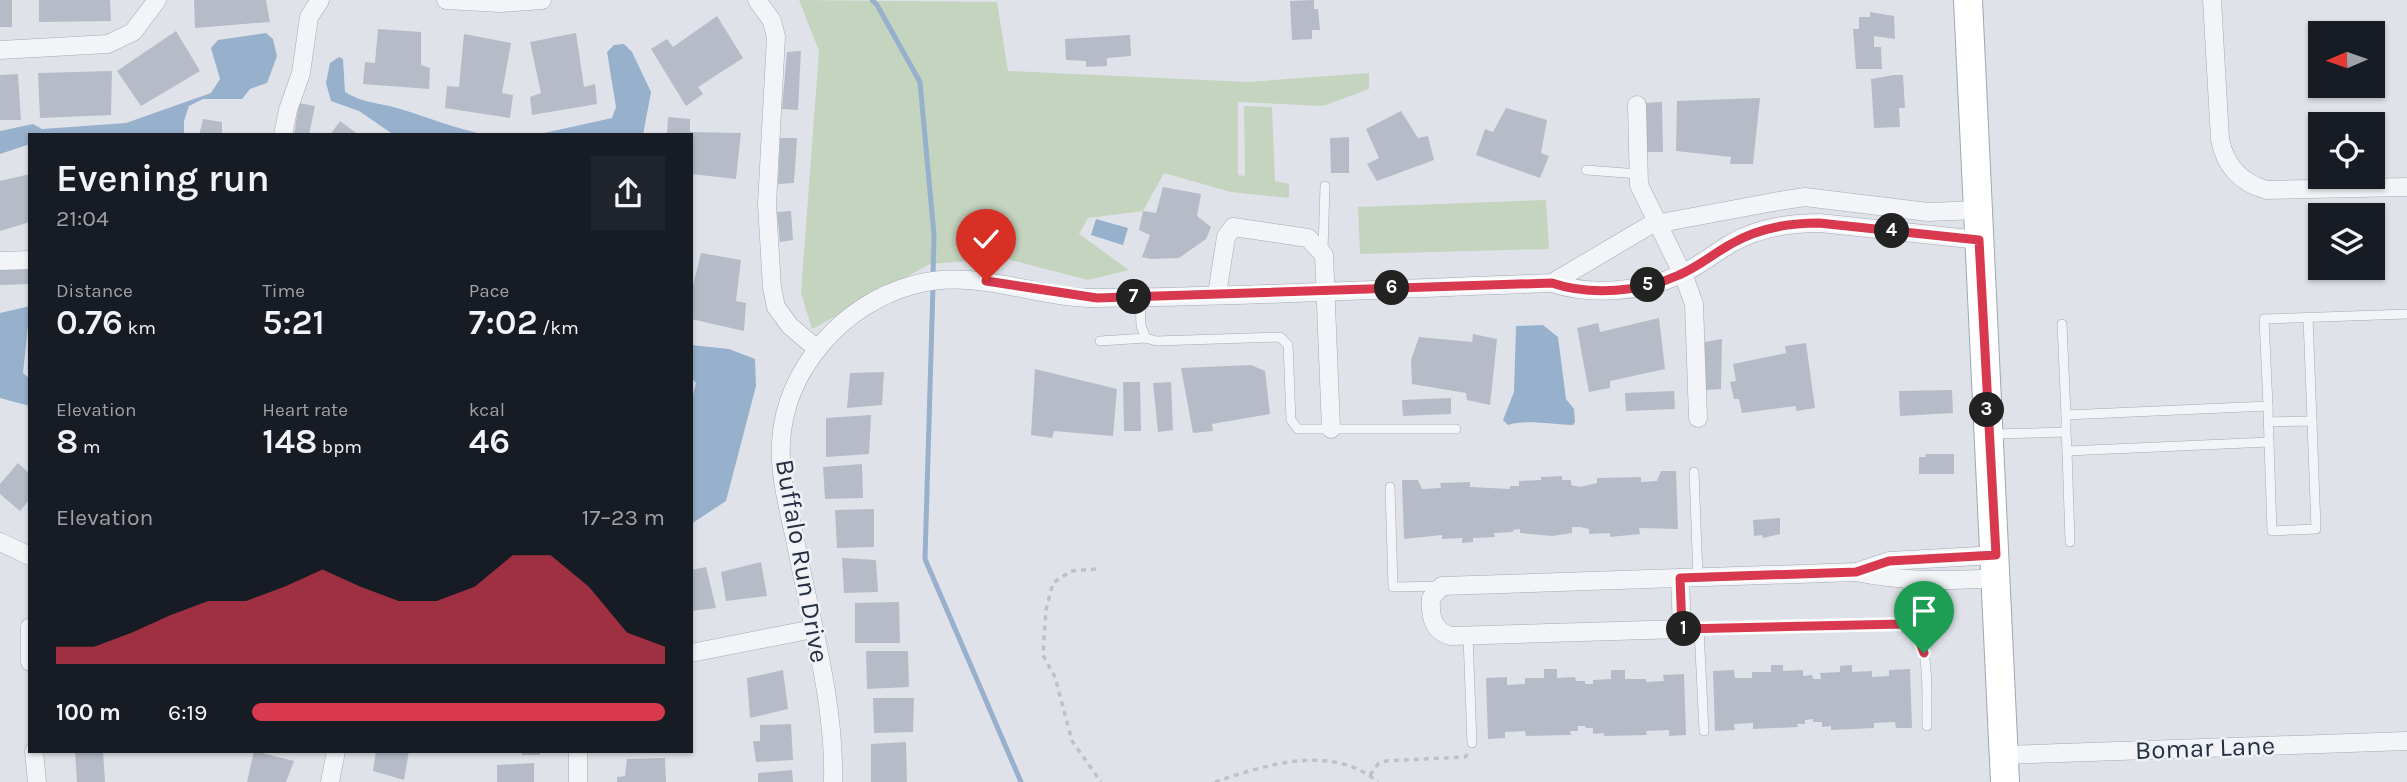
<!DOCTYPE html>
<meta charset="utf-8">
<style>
body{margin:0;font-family:Karla,sans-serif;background:#20242c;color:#f1f3f6;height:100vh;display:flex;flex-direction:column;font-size:26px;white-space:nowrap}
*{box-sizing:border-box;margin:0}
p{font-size:23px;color:#9ea1a6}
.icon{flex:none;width:38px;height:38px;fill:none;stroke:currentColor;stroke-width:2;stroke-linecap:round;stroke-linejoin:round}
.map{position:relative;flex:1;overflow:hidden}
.details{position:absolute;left:28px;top:133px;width:665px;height:620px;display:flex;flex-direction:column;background:#171b24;border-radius:0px;box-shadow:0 2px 5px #0004}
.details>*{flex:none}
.needle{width:46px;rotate:268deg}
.buttons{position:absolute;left:2308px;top:21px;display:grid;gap:14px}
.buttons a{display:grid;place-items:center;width:77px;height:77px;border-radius:0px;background:#171b24;box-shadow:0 2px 5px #0004;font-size:35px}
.pin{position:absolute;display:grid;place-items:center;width:60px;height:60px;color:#fff;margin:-72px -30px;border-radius:50% 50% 50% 0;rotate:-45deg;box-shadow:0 0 7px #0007}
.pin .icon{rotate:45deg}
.km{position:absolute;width:35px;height:35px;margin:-18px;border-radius:50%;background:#222;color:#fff;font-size:19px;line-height:35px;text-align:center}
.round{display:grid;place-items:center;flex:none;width:74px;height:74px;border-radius:0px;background:#20242c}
.overview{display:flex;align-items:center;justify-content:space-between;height:119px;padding:0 28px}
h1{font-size:38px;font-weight:600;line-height:52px}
.figures{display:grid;grid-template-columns:repeat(3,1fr);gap:10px;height:119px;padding:7px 28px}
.figures div{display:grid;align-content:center}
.figures b{font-size:35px;font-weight:600}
.figures small{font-size:19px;font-weight:400}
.figures p{font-size:19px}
.chart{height:196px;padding:14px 28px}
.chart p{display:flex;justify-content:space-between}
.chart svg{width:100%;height:126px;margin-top:7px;fill:#d9394f;opacity:.7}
ul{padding:0 28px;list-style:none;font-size:23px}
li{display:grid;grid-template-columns:112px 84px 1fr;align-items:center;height:52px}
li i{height:18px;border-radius:9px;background:#d9394f}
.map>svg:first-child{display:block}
</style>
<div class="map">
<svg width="2407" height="782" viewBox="0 0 2407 782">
<rect width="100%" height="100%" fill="#dfe3e9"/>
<g fill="#c4d4bf">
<polygon points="799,0 997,2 1008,71 1248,82 1369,73 1369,89 1323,106 1238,102 1238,175 1245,176 1244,106 1272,107 1275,181 1289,184 1289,198 1231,192 1164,173 1143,211 1088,218 1079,234 1129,270 1088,280 1003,258 930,264 812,329 801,293 819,51"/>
<polygon points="1546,200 1549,249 1360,254 1358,207"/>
</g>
<g fill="#97b0cc">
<polygon points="266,33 273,39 277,56 267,83 250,89 242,99 203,99 189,106 184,121 184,135 30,135 30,144 0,154 0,131 33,124 42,129 126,123 211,93 220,79 211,48 218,40"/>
<polygon points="624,44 632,52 651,92 643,135 535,135 612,118 616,107 607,52 614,45"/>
<path d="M 339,57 L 343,59 L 345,92 C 360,102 379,103 397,108 C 428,117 456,129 487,135 L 394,135 L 359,111 L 331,101 L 326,83 L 330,63 Z"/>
<polygon points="1096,219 1128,228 1123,245 1091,235"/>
<polygon points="30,306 23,373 30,379 30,406 0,398 0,313"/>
<path d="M 1543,325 L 1558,337 L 1566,399 L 1574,409 L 1575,422 L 1573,425 C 1552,425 1527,419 1508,425 L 1503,420 L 1514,392 L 1516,326 Z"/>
<polygon points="691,345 729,349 755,359 756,386 726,501 691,524 691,403 696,383 691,377"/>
</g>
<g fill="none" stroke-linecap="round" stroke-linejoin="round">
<g stroke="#97b0cc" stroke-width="5">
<polyline points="872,0 877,5 920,82 934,235 933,276"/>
<polyline points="933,286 925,559 1021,782"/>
</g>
</g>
<g fill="#b5bcc7">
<rect x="0" y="0" width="12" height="27"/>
<polygon points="39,0 110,0 111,21 39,22"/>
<polygon points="194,0 266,0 270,22 195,28"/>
<polygon points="1314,0 1314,9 1318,9 1320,30 1312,30 1312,39 1292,40 1290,1"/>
<polygon points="1870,12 1894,16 1895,39 1874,36 1874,47 1881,47 1882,69 1856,69 1853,29 1859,29 1859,17 1870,17"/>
<polygon points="717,16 743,58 698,87 703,94 686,106 651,49 667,39 673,47"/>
<polygon points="378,29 421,32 421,65 430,68 429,89 363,84 365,62 375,63"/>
<polygon points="176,31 200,71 141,106 117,71"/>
<polygon points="576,33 584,87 595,84 597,104 532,115 530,97 541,93 530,42"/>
<polygon points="464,34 511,43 502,93 513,95 510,118 445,108 447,86 459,87"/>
<polygon points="1130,35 1131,56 1107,58 1107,66 1086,67 1086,61 1066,60 1065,39"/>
<polygon points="801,51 798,110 782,109 787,52"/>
<polygon points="112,71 111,115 40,118 38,73"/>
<polygon points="18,74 21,120 0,120 0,75"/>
<polygon points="1894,75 1903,75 1905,108 1899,108 1900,127 1874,128 1871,79"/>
<polygon points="1760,98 1753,164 1730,164 1731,157 1676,151 1677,101"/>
<polygon points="1662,102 1663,152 1647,152 1644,103"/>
<polygon points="299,103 315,106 309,135 294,135"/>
<polygon points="1506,108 1547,120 1541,153 1549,156 1540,178 1476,155 1485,129 1493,132"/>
<polygon points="1401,111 1418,138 1428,136 1434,160 1377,181 1367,164 1379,158 1366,129"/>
<polygon points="668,117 690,119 690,132 741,133 736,179 691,174 691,135 667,135"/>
<polygon points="203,119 222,122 222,135 199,135"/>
<polygon points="340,121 359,135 330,135"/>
<polygon points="1349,137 1349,173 1331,173 1330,138"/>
<polygon points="780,138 797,138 794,183 778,184"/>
<polygon points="30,174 30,222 0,231 0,181"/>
<polygon points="1163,187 1201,194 1197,216 1211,227 1206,239 1179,258 1151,259 1142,257 1150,235 1139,230 1143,211 1156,213"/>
<polygon points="791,211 793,240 780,242 777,212"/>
<polygon points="701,253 741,260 736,301 746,303 744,331 691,319 691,294"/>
<polygon points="0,268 30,269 30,284 0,285"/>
<polygon points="1659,318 1665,369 1610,381 1610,388 1589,392 1577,328 1598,323 1600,332"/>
<polygon points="1473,334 1497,339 1490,405 1467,400 1466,393 1412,384 1411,360 1419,337 1472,342"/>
<polygon points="1722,339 1721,389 1705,390 1705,342"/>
<polygon points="1806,343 1815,408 1796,411 1796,406 1742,413 1739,399 1734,399 1730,382 1736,381 1733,364 1786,353 1785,346"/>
<polygon points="1251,365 1265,371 1270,414 1212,424 1213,431 1193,433 1181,368"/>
<polygon points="1035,369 1117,389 1113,436 1054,431 1052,438 1031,435"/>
<polygon points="884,372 882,405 847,408 850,373"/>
<polygon points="1123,382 1140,382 1141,431 1124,431"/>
<polygon points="1171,382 1173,430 1158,432 1153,383"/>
<polygon points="1952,390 1953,413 1900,416 1899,391"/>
<polygon points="1674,391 1675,409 1626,411 1625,393"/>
<polygon points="1451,398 1451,414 1403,416 1402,400"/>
<polygon points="871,415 869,454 826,457 826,418"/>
<polygon points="1925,454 1954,454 1954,474 1919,474 1919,457 1926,457"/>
<polygon points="18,463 30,474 30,499 20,511 0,494 0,484"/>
<polygon points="862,464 863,498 825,499 823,467"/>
<polygon points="1661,471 1676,471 1678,529 1639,528 1640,534 1610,537 1610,533 1589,534 1589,529 1580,527 1572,527 1572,533 1552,536 1520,533 1520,529 1513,530 1513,532 1494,533 1495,537 1473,538 1473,542 1462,543 1462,538 1442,539 1442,535 1404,539 1402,480 1418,480 1422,489 1441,488 1440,483 1470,482 1470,487 1510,489 1510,486 1519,486 1519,481 1541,480 1541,477 1562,476 1562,480 1571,480 1571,485 1580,487 1597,483 1597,478 1641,477 1641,482 1657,481"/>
<polygon points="874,509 874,547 837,548 835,510"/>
<polygon points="1780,518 1780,534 1763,538 1762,535 1754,536 1753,520"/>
<polygon points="842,558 876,560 878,592 844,593"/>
<polygon points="761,562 767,596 726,601 721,572"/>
<polygon points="706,567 716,608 691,611 691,570"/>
<polygon points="899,602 900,643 855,643 855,603"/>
<polygon points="866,651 908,651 909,687 867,689"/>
<polygon points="1771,665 1783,665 1783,671 1803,670 1803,676 1812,675 1813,679 1821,679 1820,673 1840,672 1840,666 1852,665 1852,672 1872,671 1872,677 1889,676 1889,670 1910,669 1912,728 1896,728 1895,722 1874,723 1874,728 1831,730 1831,726 1822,727 1822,722 1813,722 1813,719 1805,720 1805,724 1797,724 1798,727 1753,729 1753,723 1734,724 1735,730 1715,731 1713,671 1734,670 1735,678 1752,678 1752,672 1771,672"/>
<polygon points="1544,669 1557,669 1557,678 1575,677 1576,681 1585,681 1585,684 1593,684 1593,680 1611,679 1611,670 1625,670 1625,679 1646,679 1646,682 1664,681 1663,675 1684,674 1686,735 1669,736 1669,730 1646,731 1647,735 1604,736 1604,733 1593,734 1593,728 1586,728 1585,726 1578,726 1578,731 1570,731 1571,735 1526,736 1525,731 1505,732 1505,738 1488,739 1486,678 1507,677 1507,685 1525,684 1525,678 1544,678"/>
<polygon points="783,670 788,709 750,718 747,678"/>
<polygon points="873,698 914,698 913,732 874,733"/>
<polygon points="791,724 793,760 756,762 753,741 760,741 760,725"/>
<polygon points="906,742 907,782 871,782 871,744"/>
<polygon points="75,751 103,751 105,782 77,782"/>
<polygon points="254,751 294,761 286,782 247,782"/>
<polygon points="376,751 409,751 404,780 373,771"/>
<rect x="522" y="751" width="18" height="4"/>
<polygon points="665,758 666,782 617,782 617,777 625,776 627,759"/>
<polygon points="534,763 534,782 497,782 497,765"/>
<polygon points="792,770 793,782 758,782 758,773"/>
</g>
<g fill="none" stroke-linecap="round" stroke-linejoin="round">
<g stroke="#a4aab4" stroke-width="10">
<g id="lane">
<polyline points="1586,170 1639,174"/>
<polyline points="1323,250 1325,186"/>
<polyline points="1140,297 1141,326 1146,338"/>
<polyline points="2308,318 2312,421"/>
<polyline points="2062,324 2066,415"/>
<polyline points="1100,341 1146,338 1156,341 1280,337 1288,345 1291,420 1298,429 1456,429"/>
<polyline points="2268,406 2264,319 2407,314"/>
<polyline points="2268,422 2312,421 2316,529 2272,531 2269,442"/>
<polyline points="1994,434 2066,432 2067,451 2269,442 2268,406 2066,415 2066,432"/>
<polyline points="2067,451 2070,542"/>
<polyline points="1694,472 1698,577"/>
<polyline points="1390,487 1393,587 1442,586"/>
<path d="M 1682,629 L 1909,625 C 1932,640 1926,700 1927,726"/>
<polyline points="1699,629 1704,731"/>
<polyline points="1468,636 1472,743"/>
</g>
</g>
<g stroke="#a4aab4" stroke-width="19">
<g id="street">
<polyline points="446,0 500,3 542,0"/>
<polyline points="757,0 772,21 776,37 767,204 772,288 776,307 790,326 817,349"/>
<path d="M 2212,0 L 2220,139 C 2225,166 2241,183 2267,190 L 2407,187"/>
<polyline points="0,50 108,44 133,32 157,0"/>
<polyline points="1637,105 1639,185 1685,279 1694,304 1698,418"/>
<polyline points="283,135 288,110 301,73 309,17 320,0"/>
<polyline points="0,261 30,260"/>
<polyline points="1552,283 1650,225 1773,202 1805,197 1928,212 1978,210"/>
<polyline points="1217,294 1226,237 1233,227 1308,238 1324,255 1331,429"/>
<polyline points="0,542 30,556"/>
<polyline points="1859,571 1889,561 1996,555"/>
<path d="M 1680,578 L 1682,629 L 1451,636 C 1432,631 1430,615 1431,598 L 1442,586 L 1856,572 C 1903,582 1949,581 1997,578"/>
<polyline points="30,627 30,662"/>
<polyline points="691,653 813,629"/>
<polyline points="34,751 37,782"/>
<polyline points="578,751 578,782"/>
<polyline points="2003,755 2407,741"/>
<polyline points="330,782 336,751"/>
<path d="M 833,782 C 835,702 811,622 796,544 C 789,510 779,476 781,442 C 785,369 843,304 913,285 C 976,267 1035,299 1098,298 C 1249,297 1401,288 1552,283 C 1590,296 1642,292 1679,275 C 1698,267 1713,254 1730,244 C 1757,228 1789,223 1820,223 L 1979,240"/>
</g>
</g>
<g stroke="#9da7b6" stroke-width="30">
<polyline id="primary" points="1968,0 2005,782"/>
</g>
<g stroke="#bdc1c8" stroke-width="3.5" stroke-dasharray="5 5" stroke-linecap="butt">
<polyline points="1096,569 1071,571 1053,583 1046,610 1043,655 1055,677 1072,741 1101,782"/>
<polyline points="1370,775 1378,764 1386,761 1465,757 1469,753"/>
<path d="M 1215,782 C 1265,765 1332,743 1378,782"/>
</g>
<use href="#lane" stroke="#f2f4f7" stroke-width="9"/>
<use href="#street" stroke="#f2f4f7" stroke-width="18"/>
<use href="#primary" stroke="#fff" stroke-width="28"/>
</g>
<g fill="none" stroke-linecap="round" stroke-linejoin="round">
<g stroke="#fff" stroke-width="14">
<path id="route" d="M 986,281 L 1097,298 L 1552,283 C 1590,296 1642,292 1679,275 C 1698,267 1713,254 1731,244 C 1758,228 1789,223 1819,223 L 1979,240 L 1996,555 L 1889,561 L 1856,572 L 1680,578 L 1682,629 L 1903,624 L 1915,629 L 1924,653"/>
</g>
<use href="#route" stroke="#d9394f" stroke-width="9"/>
</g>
<g text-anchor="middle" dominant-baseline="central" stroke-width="5" stroke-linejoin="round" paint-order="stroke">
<g font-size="26" fill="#263042" stroke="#eef2f7">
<text transform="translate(802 561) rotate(80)">Buffalo Run Drive</text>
<text transform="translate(2205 748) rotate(-2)">Bomar Lane</text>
</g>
</g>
</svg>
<div class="buttons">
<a><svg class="needle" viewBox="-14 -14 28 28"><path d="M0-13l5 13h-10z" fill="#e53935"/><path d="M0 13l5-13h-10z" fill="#9ea1a6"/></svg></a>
<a><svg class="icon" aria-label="locate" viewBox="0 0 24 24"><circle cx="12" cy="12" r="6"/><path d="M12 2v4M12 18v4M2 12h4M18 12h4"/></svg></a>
<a><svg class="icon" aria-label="layers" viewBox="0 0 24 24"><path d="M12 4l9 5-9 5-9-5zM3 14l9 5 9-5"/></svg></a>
</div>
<div class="pin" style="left:1924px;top:653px;background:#1e9e55"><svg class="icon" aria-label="arrive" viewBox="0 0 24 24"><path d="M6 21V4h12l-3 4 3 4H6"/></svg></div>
<div class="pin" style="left:986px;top:281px;background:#d93025"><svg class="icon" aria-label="check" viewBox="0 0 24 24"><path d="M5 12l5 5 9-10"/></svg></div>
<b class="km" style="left:1684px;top:629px">1</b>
<b class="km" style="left:1987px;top:410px">3</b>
<b class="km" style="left:1892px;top:231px">4</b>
<b class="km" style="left:1648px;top:285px">5</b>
<b class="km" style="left:1392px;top:288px">6</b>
<b class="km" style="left:1134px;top:297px">7</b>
<section class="details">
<div class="overview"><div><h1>Evening run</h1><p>21:04</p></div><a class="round"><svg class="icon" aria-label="share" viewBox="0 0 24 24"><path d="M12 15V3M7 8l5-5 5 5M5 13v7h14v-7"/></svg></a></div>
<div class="figures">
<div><p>Distance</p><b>0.76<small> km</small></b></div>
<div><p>Time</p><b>5:21</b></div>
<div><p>Pace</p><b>7:02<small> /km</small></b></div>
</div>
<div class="figures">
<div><p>Elevation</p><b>8<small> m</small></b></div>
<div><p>Heart rate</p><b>148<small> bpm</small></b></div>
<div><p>kcal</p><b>46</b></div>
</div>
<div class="chart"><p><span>Elevation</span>17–23 m</p>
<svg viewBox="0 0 160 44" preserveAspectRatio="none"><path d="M0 44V38L10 38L20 33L30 27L40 22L50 22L60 17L70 11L80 17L90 22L100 22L110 17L120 6L130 6L140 17L150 33L160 38V44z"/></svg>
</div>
<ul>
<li><b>100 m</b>6:19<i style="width:100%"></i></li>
</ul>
</section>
</div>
